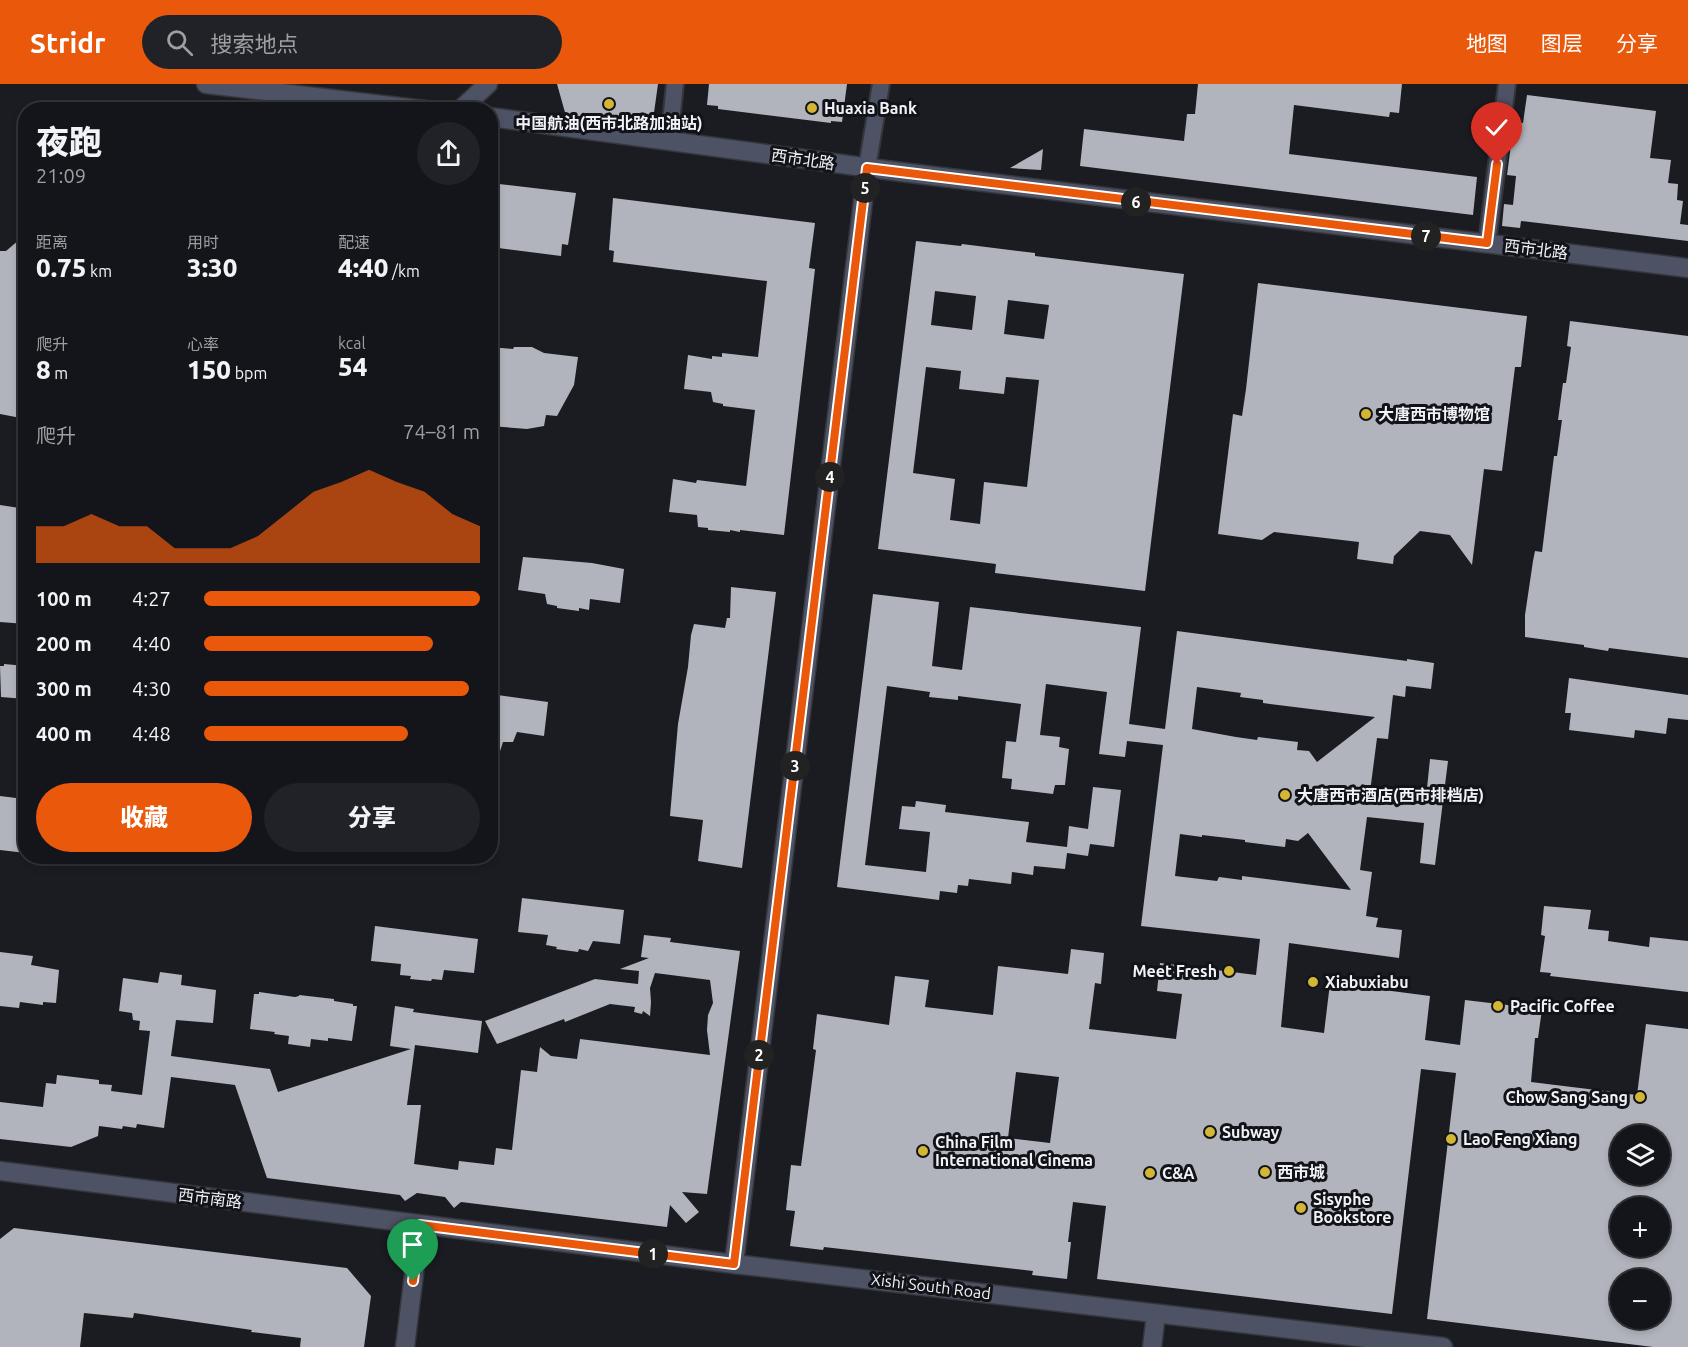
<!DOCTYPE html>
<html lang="zh">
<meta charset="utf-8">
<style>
body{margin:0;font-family:Ubuntu,"Noto Sans SC",sans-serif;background:#212227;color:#f1f3f6;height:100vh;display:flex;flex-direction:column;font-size:22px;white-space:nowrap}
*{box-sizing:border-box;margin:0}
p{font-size:20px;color:#9d9fa2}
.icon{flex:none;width:33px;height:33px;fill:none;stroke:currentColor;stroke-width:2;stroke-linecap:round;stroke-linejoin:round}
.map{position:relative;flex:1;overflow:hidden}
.side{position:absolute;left:18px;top:18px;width:480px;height:762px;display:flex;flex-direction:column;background:#14151a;border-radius:24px;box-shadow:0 3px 9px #0003,0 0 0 2px #333439}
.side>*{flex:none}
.tools{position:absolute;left:1610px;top:1041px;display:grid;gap:12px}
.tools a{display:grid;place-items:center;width:60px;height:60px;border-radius:50%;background:#14151a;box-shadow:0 3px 9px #0003,0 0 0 2px #333439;font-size:30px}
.pin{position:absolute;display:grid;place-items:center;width:51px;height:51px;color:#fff;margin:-62px -26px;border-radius:50% 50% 50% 0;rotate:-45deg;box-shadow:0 0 6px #0007}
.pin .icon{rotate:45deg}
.km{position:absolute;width:30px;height:30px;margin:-15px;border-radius:50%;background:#222;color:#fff;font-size:16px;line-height:30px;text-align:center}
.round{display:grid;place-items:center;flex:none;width:63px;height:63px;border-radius:32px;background:#212227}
.summary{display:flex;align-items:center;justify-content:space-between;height:102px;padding:0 18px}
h1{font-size:33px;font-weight:800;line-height:45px}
.stats{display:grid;grid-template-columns:repeat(3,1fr);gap:9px;height:102px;padding:6px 18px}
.stats div{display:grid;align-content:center}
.stats b{font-size:26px;font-weight:800}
.stats small{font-size:16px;font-weight:400}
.stats p{font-size:16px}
.chart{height:168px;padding:12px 18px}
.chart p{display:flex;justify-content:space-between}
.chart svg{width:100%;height:108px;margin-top:6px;fill:#ea580c;opacity:.7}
.button{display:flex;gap:12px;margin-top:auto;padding:12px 18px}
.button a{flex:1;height:69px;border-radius:36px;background:#ea580c;color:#fff;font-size:24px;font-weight:800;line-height:69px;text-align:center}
.button a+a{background:#212227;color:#f1f3f6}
ul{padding:0 18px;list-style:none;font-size:20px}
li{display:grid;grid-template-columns:96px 72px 1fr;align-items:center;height:45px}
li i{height:15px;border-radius:8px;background:#ea580c}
header{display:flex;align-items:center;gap:36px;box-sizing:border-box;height:84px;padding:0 30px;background:#ea580c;color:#fff}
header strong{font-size:28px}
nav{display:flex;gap:33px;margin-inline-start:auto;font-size:21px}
.search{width:420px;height:54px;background:#212227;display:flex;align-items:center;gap:15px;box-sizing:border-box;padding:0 21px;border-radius:33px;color:#9d9fa2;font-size:22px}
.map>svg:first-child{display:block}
</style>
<header>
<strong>Stridr</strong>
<div class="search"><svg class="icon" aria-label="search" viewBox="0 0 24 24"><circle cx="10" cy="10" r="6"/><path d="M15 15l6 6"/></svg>搜索地点</div>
<nav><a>地图</a><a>图层</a><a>分享</a></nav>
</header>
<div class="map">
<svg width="1688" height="1263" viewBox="0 0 1688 1263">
<rect width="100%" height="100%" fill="#1a1c22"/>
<g fill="#b2b4bd" fill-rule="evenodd">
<polygon points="557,0 658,0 652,43 566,32"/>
<polygon points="709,0 847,0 842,38 831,37 831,39 718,25 718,22 707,21"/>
<polygon points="1198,0 1402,0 1399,29 1390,28 1389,33 1294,21 1289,70 1477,93 1473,131 1080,82 1084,45 1184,57 1187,30 1195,30"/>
<polygon points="1527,11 1656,27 1650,74 1671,76 1668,99 1678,100 1677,116 1683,117 1680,140 1688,141 1688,157 1521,137 1520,144 1502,142 1504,120 1513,121 1516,92 1507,91 1514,38 1523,39"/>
<polygon points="1043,65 1041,86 1010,84"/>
<polygon points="490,99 576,109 568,161 562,160 561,172 490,163"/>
<polygon points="613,114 815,139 809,184 815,185 784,451 740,446 740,448 730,446 730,448 708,446 708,444 698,443 697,431 669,428 673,395 696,399 697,396 746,402 755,326 723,322 723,320 713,318 711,308 684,305 688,271 712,275 712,272 722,273 722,269 758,273 767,197 613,178 614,167 609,166"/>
<polygon points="26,150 26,335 0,330 0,167 6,167"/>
<path d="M 916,157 L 961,162 L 962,160 L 1035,169 L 1035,172 L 1184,190 L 1145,507 L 995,489 L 996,480 L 878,465 ZM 935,207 L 976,212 L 972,246 L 931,241 ZM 1008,216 L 1049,221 L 1044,255 L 1004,250 ZM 926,283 L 961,287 L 959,305 L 1004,310 L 1006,293 L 1039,296 L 1027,403 L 984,398 L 980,440 L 950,436 L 955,395 L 913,389 Z"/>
<polygon points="1258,199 1527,232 1521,283 1515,283 1502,387 1484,385 1472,481 1450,451 1420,447 1394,472 1393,480 1357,475 1359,458 1274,448 1262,456 1218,450 1233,330 1242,332 1246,305"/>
<polygon points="1570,237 1688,252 1688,574 1609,564 1608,567 1584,563 1584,561 1525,553 1525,531 1533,477 1535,467 1542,468 1554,372 1557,372 1562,336 1558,336 1563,299 1566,299 1571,263 1567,262"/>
<polygon points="490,263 513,265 514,263 532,263 544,269 578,273 574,301 557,332 546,331 544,342 527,345 490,342"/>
<polygon points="0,421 26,425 26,540 0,538"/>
<polygon points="523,473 592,479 624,485 620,519 590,515 589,526 579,524 579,527 557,524 557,522 547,520 545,510 518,506"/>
<polygon points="731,503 776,508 742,784 698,777 703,736 670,732 678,640 688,583 691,551 694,540 725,544 727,534 730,534"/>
<path d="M 873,510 L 939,518 L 932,582 L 962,586 L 970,523 L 1141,543 L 1129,640 L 1165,645 L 1177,547 L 1407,577 L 1407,575 L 1434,579 L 1431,605 L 1406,602 L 1405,613 L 1393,611 L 1388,655 L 1377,654 L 1370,708 L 1426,714 L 1430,675 L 1448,677 L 1435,781 L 1420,779 L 1424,739 L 1367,733 L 1360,786 L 1372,788 L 1366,832 L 1378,834 L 1376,843 L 1402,846 L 1399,874 L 1289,859 L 1281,943 L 1324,949 L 1330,899 L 1430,912 L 1425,956 L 1460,961 L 1465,916 L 1542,925 L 1538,954 L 1535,954 L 1531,998 L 1637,1011 L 1646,940 L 1688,945 L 1688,1263 L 1653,1263 L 1427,1235 L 1456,989 L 1421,985 L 1392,1230 L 1097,1195 L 1106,1122 L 1073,1118 L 1068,1158 L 1071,1158 L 1067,1195 L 1032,1191 L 1033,1187 L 824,1163 L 823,1166 L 790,1162 L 795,1127 L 786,1126 L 791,1081 L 801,1082 L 816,966 L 813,965 L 817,930 L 889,941 L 895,892 L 929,896 L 925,923 L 993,931 L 998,882 L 1068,890 L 1071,865 L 1104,869 L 1101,900 L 1095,899 L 1089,945 L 1176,955 L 1182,910 L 1157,907 L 1160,879 L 1256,891 L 1260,855 L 1141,842 L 1163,661 L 1127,657 L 1125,673 L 1099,670 L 1107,608 L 1046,600 L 1040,651 L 1060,653 L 1059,663 L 1069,665 L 1065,701 L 1055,701 L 1053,710 L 1011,705 L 1012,695 L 1002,694 L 1006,657 L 1016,658 L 1021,620 L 958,612 L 958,616 L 929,613 L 930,608 L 887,602 L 865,781 L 926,788 L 930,748 L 899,745 L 902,722 L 915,723 L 916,717 L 946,721 L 945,728 L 1029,738 L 1026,758 L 1067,763 L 1069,742 L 1088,745 L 1093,703 L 1121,706 L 1114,763 L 1090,760 L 1088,772 L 1067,769 L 1065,785 L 1034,782 L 1033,791 L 1012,788 L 1011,800 L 969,795 L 968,802 L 958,801 L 957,809 L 940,807 L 939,816 L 837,803 ZM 1197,603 L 1241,609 L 1240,613 L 1263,616 L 1263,619 L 1375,633 L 1317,678 L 1309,667 L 1297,666 L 1298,658 L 1258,653 L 1257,656 L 1236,653 L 1192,645 ZM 1308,749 L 1351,806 L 1242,792 L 1242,796 L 1219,793 L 1217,797 L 1175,792 L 1180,750 L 1202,753 L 1202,751 L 1245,756 L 1245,758 L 1285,763 L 1286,755 L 1298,757 ZM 1016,988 L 1059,993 L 1050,1059 L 1008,1054 ZM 1620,1052 L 1659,1052 L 1659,1090 L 1620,1090 ZM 1620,1124 L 1659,1124 L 1659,1162 L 1620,1162 ZM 1620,1196 L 1659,1196 L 1659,1234 L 1620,1234 Z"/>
<polygon points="4,580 26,582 26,615 1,613 0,582 4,582"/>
<polygon points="1569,594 1688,611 1688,636 1668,634 1666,650 1635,646 1634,654 1569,646 1571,629 1565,629"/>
<polygon points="490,610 548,618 544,652 517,648 513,658 503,658 494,686 490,686"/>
<polygon points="0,712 24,715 22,729 26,730 26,769 0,766"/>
<polygon points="522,814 624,826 620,860 593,857 588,867 579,865 578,868 556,865 557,863 546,861 548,851 518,848"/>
<polygon points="1544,822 1591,826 1588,845 1609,847 1608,857 1649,863 1650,853 1688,857 1688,908 1550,892 1551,889 1540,888 1545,852 1541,851"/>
<polygon points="375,842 478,855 474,889 444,886 442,896 432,895 431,897 410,895 411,892 400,891 401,880 371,877"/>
<polygon points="644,851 671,854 670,858 740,867 707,1110 682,1108 699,1128 686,1139 670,1121 667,1143 461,1118 454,1124 445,1113 417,1109 405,1117 400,1111 267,1094 235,1001 171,993 164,1044 137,1040 136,1044 123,1042 122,1045 99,1042 98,1052 71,1063 0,1055 0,1018 43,1023 46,999 56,1000 57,991 99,996 99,1000 112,1001 111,1007 142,1011 150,947 139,946 140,937 133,936 132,929 119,927 123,894 158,899 160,888 182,891 181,901 216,906 213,939 176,936 171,972 270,985 278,1008 411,965 390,962 395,922 414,925 413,928 482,937 478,969 415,961 407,1021 421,1021 414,1080 458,1086 459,1077 494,1081 496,1064 512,1066 521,986 537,988 540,963 551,972 577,975 580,955 710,971 707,946 708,931 713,919 710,896 655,889 650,904 651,918 650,932 643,927 642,930 634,928 635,923 610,920 565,938 564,935 497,960 485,937 595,895 638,900 639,887 620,885 649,874 641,873"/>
<polygon points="0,868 33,872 31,881 59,886 56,919 43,918 43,921 20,918 19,924 0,922"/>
<polygon points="259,908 295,913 299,912 299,911 334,915 334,917 353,920 353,922 357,922 352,957 328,954 328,957 311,955 310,963 288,960 289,952 274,950 275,948 250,945 254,910 259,910"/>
<polygon points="14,1144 347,1184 371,1212 364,1263 300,1263 301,1254 251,1248 252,1246 134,1229 133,1234 84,1229 80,1263 0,1263 0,1155"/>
</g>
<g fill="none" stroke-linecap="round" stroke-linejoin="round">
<g stroke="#34363c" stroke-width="20">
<g id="minor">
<polyline points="669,57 675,0"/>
<polyline points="867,84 881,0"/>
<polyline points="1487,159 1507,0"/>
</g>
</g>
<g stroke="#34363c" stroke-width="21">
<g id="tertiary">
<polyline points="206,0 425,26"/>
<polyline points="460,26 488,0"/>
<polyline points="490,33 901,88 1688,184"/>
<polyline points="0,1087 734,1180 1443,1263"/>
<polyline points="734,1180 867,84"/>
<polyline points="405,1263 420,1141"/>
<polyline points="1152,1263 1156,1230"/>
</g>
</g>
<use href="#minor" stroke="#4d5264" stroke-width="16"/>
<use href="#tertiary" stroke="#4d5264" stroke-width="18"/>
</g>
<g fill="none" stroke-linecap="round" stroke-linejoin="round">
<g stroke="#fff" stroke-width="12">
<polyline id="route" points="413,1197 420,1141 734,1180 867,84 1487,159 1497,80"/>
</g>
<use href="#route" stroke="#ea580c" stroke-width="8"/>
</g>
<g fill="#d4b635" stroke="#111318" stroke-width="2">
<circle cx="609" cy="20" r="6"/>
<circle cx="812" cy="24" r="6"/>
<circle cx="1366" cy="330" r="6"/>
<circle cx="1285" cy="711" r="6"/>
<circle cx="1229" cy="887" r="6"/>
<circle cx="1313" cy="898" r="6"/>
<circle cx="1498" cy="922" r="6"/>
<circle cx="1640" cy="1013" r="6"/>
<circle cx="1210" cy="1048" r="6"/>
<circle cx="1451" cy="1055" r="6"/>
<circle cx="923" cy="1067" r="6"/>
<circle cx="1265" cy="1088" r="6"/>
<circle cx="1150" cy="1089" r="6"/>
<circle cx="1301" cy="1124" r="6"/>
</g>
<g text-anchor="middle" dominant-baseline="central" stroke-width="6" stroke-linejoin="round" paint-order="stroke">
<g font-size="16" font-weight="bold" fill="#f1f2f7" stroke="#111318" text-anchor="start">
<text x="824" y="24">Huaxia Bank</text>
<text x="609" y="39" text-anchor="middle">中国航油(西市北路加油站)</text>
<text x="1378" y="330">大唐西市博物馆</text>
<text x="1297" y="711">大唐西市酒店(西市排档店)</text>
<text x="1217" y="887" text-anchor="end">Meet Fresh</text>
<text x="1325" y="898">Xiabuxiabu</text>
<text x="1510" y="922">Pacific Coffee</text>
<text x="1628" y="1013" text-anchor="end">Chow Sang Sang</text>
<text x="1222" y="1048">Subway</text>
<text x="1463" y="1055">Lao Feng Xiang</text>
<text x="935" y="1058">China Film<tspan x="935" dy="18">International Cinema</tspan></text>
<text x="1277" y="1088">西市城</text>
<text x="1162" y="1089">C&amp;A</text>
<text x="1313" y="1115">Sisyphe<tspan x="1313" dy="18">Bookstore</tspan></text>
</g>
<g font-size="16" fill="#f1f2f7" stroke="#111318">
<text transform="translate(803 75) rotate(8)">西市北路</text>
<text transform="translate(1536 165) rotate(7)">西市北路</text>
<text transform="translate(210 1114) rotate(7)">西市南路</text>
<text transform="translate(931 1202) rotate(7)">Xishi South Road</text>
</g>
</g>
</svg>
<div class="tools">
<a><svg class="icon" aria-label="layers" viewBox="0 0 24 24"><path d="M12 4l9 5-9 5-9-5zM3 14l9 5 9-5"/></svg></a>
<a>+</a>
<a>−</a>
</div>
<div class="pin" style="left:413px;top:1197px;background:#1e9e55"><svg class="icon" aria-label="arrive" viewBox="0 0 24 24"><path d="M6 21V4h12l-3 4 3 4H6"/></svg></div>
<div class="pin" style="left:1497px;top:80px;background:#d93025"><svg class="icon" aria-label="check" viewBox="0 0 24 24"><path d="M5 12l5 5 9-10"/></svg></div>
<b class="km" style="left:653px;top:1170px">1</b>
<b class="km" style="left:759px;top:971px">2</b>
<b class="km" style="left:795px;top:682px">3</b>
<b class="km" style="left:830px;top:393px">4</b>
<b class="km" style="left:865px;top:104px">5</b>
<b class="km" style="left:1136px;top:118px">6</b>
<b class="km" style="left:1426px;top:152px">7</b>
<section class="side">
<div class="summary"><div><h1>夜跑</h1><p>21:09</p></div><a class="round"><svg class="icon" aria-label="share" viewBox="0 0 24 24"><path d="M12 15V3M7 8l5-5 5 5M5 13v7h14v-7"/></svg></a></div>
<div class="stats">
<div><p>距离</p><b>0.75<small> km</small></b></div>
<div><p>用时</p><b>3:30</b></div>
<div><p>配速</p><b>4:40<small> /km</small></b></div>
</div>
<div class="stats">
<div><p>爬升</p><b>8<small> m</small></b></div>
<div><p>心率</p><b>150<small> bpm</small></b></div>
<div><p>kcal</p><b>54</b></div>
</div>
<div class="chart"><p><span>爬升</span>74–81 m</p>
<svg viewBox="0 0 160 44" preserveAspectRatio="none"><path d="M0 44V29L10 29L20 24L30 29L40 29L50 38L60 38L70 38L80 33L90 24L100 15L110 11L120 6L130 11L140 15L150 24L160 29V44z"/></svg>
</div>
<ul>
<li><b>100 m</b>4:27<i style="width:100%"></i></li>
<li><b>200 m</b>4:40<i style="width:83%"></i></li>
<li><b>300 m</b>4:30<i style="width:96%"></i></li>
<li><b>400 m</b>4:48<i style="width:74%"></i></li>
</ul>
<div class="button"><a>收藏</a><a>分享</a></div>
</section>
</div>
